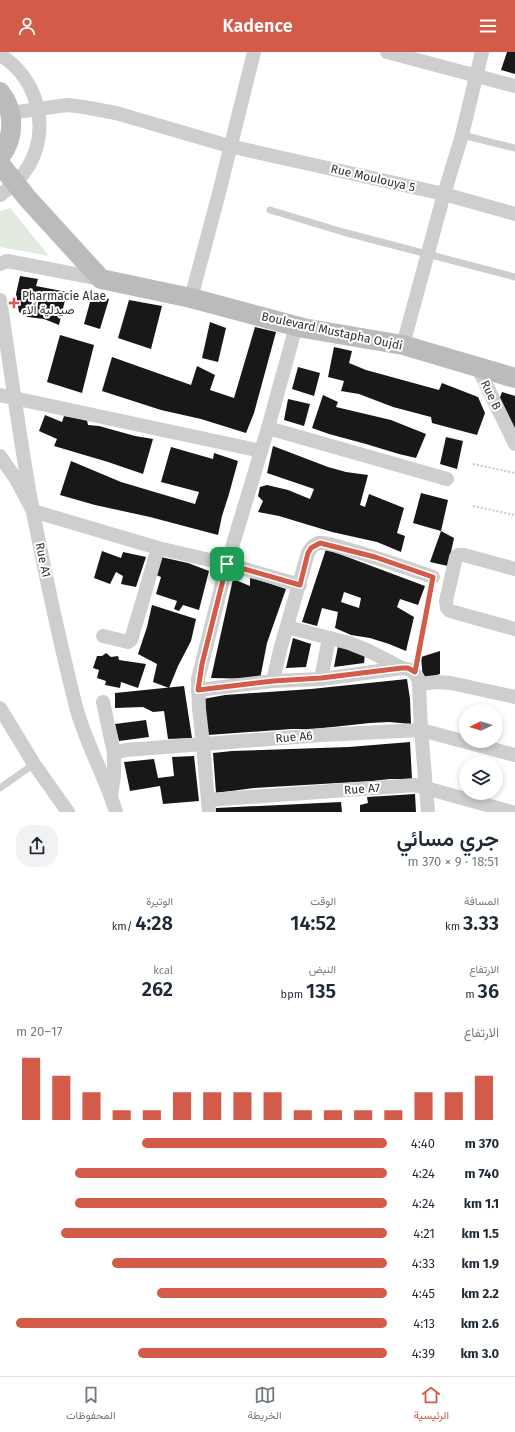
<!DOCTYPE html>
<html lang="ar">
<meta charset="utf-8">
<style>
body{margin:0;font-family:"Fira Sans",Vazirmatn,sans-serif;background:#f2f2f3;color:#1f2937;direction:rtl;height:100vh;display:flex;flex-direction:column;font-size:15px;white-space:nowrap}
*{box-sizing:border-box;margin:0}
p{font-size:13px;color:#747a83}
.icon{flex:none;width:22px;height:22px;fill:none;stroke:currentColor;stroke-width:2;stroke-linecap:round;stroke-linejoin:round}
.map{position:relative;height:760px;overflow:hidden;direction:ltr}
.side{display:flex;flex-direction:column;background:#fff;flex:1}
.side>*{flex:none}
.needle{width:26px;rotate:265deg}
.buttons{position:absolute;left:459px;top:652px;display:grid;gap:8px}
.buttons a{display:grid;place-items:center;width:44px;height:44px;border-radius:50%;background:#fff;box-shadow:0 2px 6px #0003;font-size:20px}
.pin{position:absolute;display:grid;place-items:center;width:34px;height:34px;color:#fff;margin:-17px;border-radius:8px;box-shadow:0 2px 6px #0006}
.round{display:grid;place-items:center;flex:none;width:42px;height:42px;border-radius:16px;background:#f2f2f3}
.summary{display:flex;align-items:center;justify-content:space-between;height:68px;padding:0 16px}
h1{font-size:22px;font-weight:600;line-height:30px}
.stats{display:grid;grid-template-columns:repeat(3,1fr);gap:6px;height:68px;padding:4px 16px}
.stats div{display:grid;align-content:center}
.stats b{font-size:20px;font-weight:600}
.stats small{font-size:11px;font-weight:400}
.stats p{font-size:11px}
.chart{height:112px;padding:8px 16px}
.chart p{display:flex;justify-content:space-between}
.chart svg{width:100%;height:72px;margin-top:4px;stroke:#d25b49;stroke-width:6}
ul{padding:0 16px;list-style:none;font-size:13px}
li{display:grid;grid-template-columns:64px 48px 1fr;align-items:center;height:30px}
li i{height:10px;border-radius:5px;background:#d25b49}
header{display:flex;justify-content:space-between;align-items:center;height:52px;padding:0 16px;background:#d25b49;color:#fff;font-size:18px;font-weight:600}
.dock{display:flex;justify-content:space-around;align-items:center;height:56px;border-top:1px solid #e0e1e3;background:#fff;font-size:11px;color:#747a83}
.dock a{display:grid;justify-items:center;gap:2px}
.dock .selected{color:#d25b49}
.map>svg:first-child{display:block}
</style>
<header><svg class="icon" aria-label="menu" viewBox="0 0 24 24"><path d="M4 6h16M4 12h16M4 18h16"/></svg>Kadence<svg class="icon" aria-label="person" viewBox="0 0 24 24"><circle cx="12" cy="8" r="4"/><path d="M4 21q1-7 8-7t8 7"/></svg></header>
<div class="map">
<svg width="515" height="760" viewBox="0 0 515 760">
<rect width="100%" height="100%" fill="#fff"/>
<polygon fill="#e2e9de" points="10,156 49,204 0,195 0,159"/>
<g fill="#181818" fill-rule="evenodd">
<polygon points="507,0 515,0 515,22 501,18"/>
<polygon points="20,224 38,227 36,234 67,240 59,273 44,267 28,265 19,260 16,242"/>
<polygon points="92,243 109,247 100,277 84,272"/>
<polygon points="129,248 162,254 151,297 118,286"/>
<polygon points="210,270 226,276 218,310 202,306"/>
<polygon points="255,275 276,280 254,361 246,381 201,367 161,358 102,339 112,305 191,333 197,314 215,323 210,338 234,346"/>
<polygon points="60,283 94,293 82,341 47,330"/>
<polygon points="334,295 352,299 349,311 366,318 439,338 442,331 478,345 485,361 477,383 432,371 431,365 393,355 359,342 341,339 344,329 328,325"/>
<polygon points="298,315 320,321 314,344 292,337"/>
<polygon points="502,340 515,344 515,387 498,351"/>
<polygon points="323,343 338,350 336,355 391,368 426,382 416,406 399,402 366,392 329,382 312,376"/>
<polygon points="288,347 310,352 304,374 284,368"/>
<polygon points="45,363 62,370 64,364 87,368 88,373 99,374 135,384 153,387 143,422 108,410 54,394 57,387 39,379"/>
<polygon points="446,385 463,389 457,417 440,412"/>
<polygon points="273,394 328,415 346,420 368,423 360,453 365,455 369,442 404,456 397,481 405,484 401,500 377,490 332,480 279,464 258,460 263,449 258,444 260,435 267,433 288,438 310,447 314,437 267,421"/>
<polygon points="171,395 213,407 214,401 238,409 229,442 222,464 218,483 150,465 95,453 60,443 71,409 121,430 195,452 199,440 161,430"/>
<polygon points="421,441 448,448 441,479 413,471"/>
<polygon points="441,479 454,486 448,514 430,510"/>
<path d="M 326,497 L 425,534 L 418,553 L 400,547 L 397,555 L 414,565 L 406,599 L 389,592 L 370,586 L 351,583 L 335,576 L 338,560 L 322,556 L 317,574 L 302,570 ZM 344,540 L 361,546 L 359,556 L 341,550 Z"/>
<polygon points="102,499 121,506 123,500 146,505 136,535 121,532 123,524 116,520 110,532 94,526"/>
<polygon points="161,505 188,511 209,519 199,558 183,553 179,559 174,557 177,549 156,542 161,525 154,522"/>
<polygon points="250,525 286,537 267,591 260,627 211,626 233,527 250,534"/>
<polygon points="152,553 196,567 191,589 178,614 169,636 153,630 157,612 138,602 147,575"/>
<polygon points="293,586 311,592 306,615 286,616"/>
<polygon points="338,594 365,602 364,611 334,615"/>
<polygon points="440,599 440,622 423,627 421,605"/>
<polygon points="106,601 111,605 118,604 119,608 146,612 138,636 121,630 120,636 105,633 106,629 97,626 99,618 93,616 97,604 102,604"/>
<polygon points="407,627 410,647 411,672 389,670 370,671 314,677 292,677 208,683 203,647 225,643 311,637"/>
<polygon points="184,634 192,686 168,687 164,659 153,660 143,655 115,656 115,641"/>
<polygon points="146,668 149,685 119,689 115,672"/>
<polygon points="410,690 412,727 390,727 372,729 254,736 216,741 213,701 232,699 349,695"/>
<polygon points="194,704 199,749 163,752 160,734 130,739 124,710 154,707 158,726 174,724 172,705"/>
<polygon points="415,742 416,760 360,760 360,753 368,751 367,745"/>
<polygon points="341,750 342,760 216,760 216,756"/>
</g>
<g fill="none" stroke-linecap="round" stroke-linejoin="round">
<g stroke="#c8c8c8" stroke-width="2" stroke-dasharray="2 2" stroke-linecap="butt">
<polyline points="473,412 515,421"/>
<polyline points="473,454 515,463"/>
<polyline points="417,607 431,537"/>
</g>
<g stroke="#cecece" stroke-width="7">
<polyline points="462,83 515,96"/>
<polyline points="270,158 343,180 515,225"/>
<polyline points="0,736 34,712"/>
</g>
<g stroke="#cecece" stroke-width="14">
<polyline points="387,0 515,34"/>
<path d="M 0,3 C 38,26 51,77 28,115 C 21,127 11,135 0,143"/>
<polyline points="10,61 67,53 84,55 116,61 229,94 444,142 515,162"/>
<polyline points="0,212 7,209 101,227"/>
<polyline points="191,246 218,145 254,0"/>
<path d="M 0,248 C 11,319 20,390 33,460 C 46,526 60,591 76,655 C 86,692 105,724 116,760"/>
<polyline points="403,293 444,142 462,83 482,0"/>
<polyline points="478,316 515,392"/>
<polyline points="0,343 261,399"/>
<polyline points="268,376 447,427"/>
<polyline points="0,404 16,427 33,459 158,496 227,512 300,533"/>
<polyline points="515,517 464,503 458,503 456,505 446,549 447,556 450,559 515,577"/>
<polyline points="287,575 349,591 369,599 402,616"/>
<polyline points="103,584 128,590 131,588 158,496"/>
<polyline points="321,627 329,586"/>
<path d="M 273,629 L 280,598 L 308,501 C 311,496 313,493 319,491 C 328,490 339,495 347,497 C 376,505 404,515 433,525"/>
<polyline points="419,632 437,630 451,631 515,645"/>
<polyline points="198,638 273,629 321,627 402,616 412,618 418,626 419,632 421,678 428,760"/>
<polyline points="103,650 114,701"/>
<polyline points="0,656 34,712 68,760"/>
<polyline points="111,744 114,724 114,701 126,698 321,683 421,678 515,703"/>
<polyline points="208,748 415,733 512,760"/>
<polyline points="209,760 203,692 199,657 198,627 227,512 268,376 296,274"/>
</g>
<g stroke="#bbb" stroke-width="20">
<path d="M 0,40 C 15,59 15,85 0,105"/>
<polyline points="0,112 28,147 101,227 191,246 303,276 403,293 515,326"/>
</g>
</g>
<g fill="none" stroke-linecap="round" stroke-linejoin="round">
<g stroke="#fff" stroke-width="8">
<polygon id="route" points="320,491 375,505 433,525 415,620 408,616 402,616 321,626 273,629 198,638 202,612 227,512 300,533 308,501 311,496"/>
</g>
<use href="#route" stroke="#d25b49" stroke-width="5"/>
</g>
<path fill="#d25b49" stroke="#fff" stroke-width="1.5" d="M12 245h4v4h4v4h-4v4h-4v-4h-4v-4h4z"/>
<g text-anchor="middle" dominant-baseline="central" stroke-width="4" stroke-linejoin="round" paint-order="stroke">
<g font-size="12" fill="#313131" stroke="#fff">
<text transform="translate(373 126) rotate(13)">Rue Moulouya 5</text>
<text transform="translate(332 279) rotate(12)">Boulevard Mustapha Oujdi</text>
<text transform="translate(491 343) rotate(64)">Rue B</text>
<text transform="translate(43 508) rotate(78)">Rue A1</text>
<text transform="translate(294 685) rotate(-5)">Rue A6</text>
<text transform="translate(362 737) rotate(-4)">Rue A7</text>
</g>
<g font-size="12" fill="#313131" stroke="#fff" text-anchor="start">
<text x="22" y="244">Pharmacie Alae<tspan x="22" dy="14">صيدلية اًلاء</tspan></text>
</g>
</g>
</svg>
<div class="buttons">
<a><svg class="needle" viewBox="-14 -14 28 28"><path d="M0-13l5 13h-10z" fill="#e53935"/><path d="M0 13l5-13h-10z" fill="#747a83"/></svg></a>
<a><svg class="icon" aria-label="layers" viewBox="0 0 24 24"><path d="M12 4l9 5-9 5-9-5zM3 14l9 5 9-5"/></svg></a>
</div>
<div class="pin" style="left:227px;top:512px;background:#1e9e55"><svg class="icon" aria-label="arrive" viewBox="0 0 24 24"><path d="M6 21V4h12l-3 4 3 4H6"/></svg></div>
</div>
<section class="side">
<div class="summary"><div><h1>جري مسائي</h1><p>18:51 · 9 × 370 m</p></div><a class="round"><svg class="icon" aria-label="share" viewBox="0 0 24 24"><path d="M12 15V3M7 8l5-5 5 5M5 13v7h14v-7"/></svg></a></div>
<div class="stats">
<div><p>المسافة</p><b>3.33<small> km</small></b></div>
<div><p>الوقت</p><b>14:52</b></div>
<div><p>الوتيرة</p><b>4:28<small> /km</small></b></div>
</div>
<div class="stats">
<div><p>الارتفاع</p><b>36<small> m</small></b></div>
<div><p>النبض</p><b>135<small> bpm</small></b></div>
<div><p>kcal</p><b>262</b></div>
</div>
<div class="chart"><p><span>الارتفاع</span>17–20 m</p>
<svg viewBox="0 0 160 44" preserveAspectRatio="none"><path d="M5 44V6M15 44V17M25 44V27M35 44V38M45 44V38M55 44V27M65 44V27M75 44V27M85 44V27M95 44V38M105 44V38M115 44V38M125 44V38M135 44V27M145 44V27M155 44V17"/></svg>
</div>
<ul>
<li><b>370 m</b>4:40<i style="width:66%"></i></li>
<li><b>740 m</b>4:24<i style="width:84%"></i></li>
<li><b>1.1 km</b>4:24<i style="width:84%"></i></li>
<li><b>1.5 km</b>4:21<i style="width:88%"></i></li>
<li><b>1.9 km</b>4:33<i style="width:74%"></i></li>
<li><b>2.2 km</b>4:45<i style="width:62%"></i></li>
<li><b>2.6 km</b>4:13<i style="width:100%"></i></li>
<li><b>3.0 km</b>4:39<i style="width:67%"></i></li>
</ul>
</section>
<nav class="dock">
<a class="selected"><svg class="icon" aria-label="home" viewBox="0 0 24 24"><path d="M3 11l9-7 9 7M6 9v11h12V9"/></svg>الرئيسية</a>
<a><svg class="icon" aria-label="map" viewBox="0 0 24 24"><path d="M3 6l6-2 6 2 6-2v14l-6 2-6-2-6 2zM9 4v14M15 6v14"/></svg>الخريطة</a>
<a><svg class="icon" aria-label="saved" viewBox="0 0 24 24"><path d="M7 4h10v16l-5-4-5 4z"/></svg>المحفوظات</a>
</nav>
